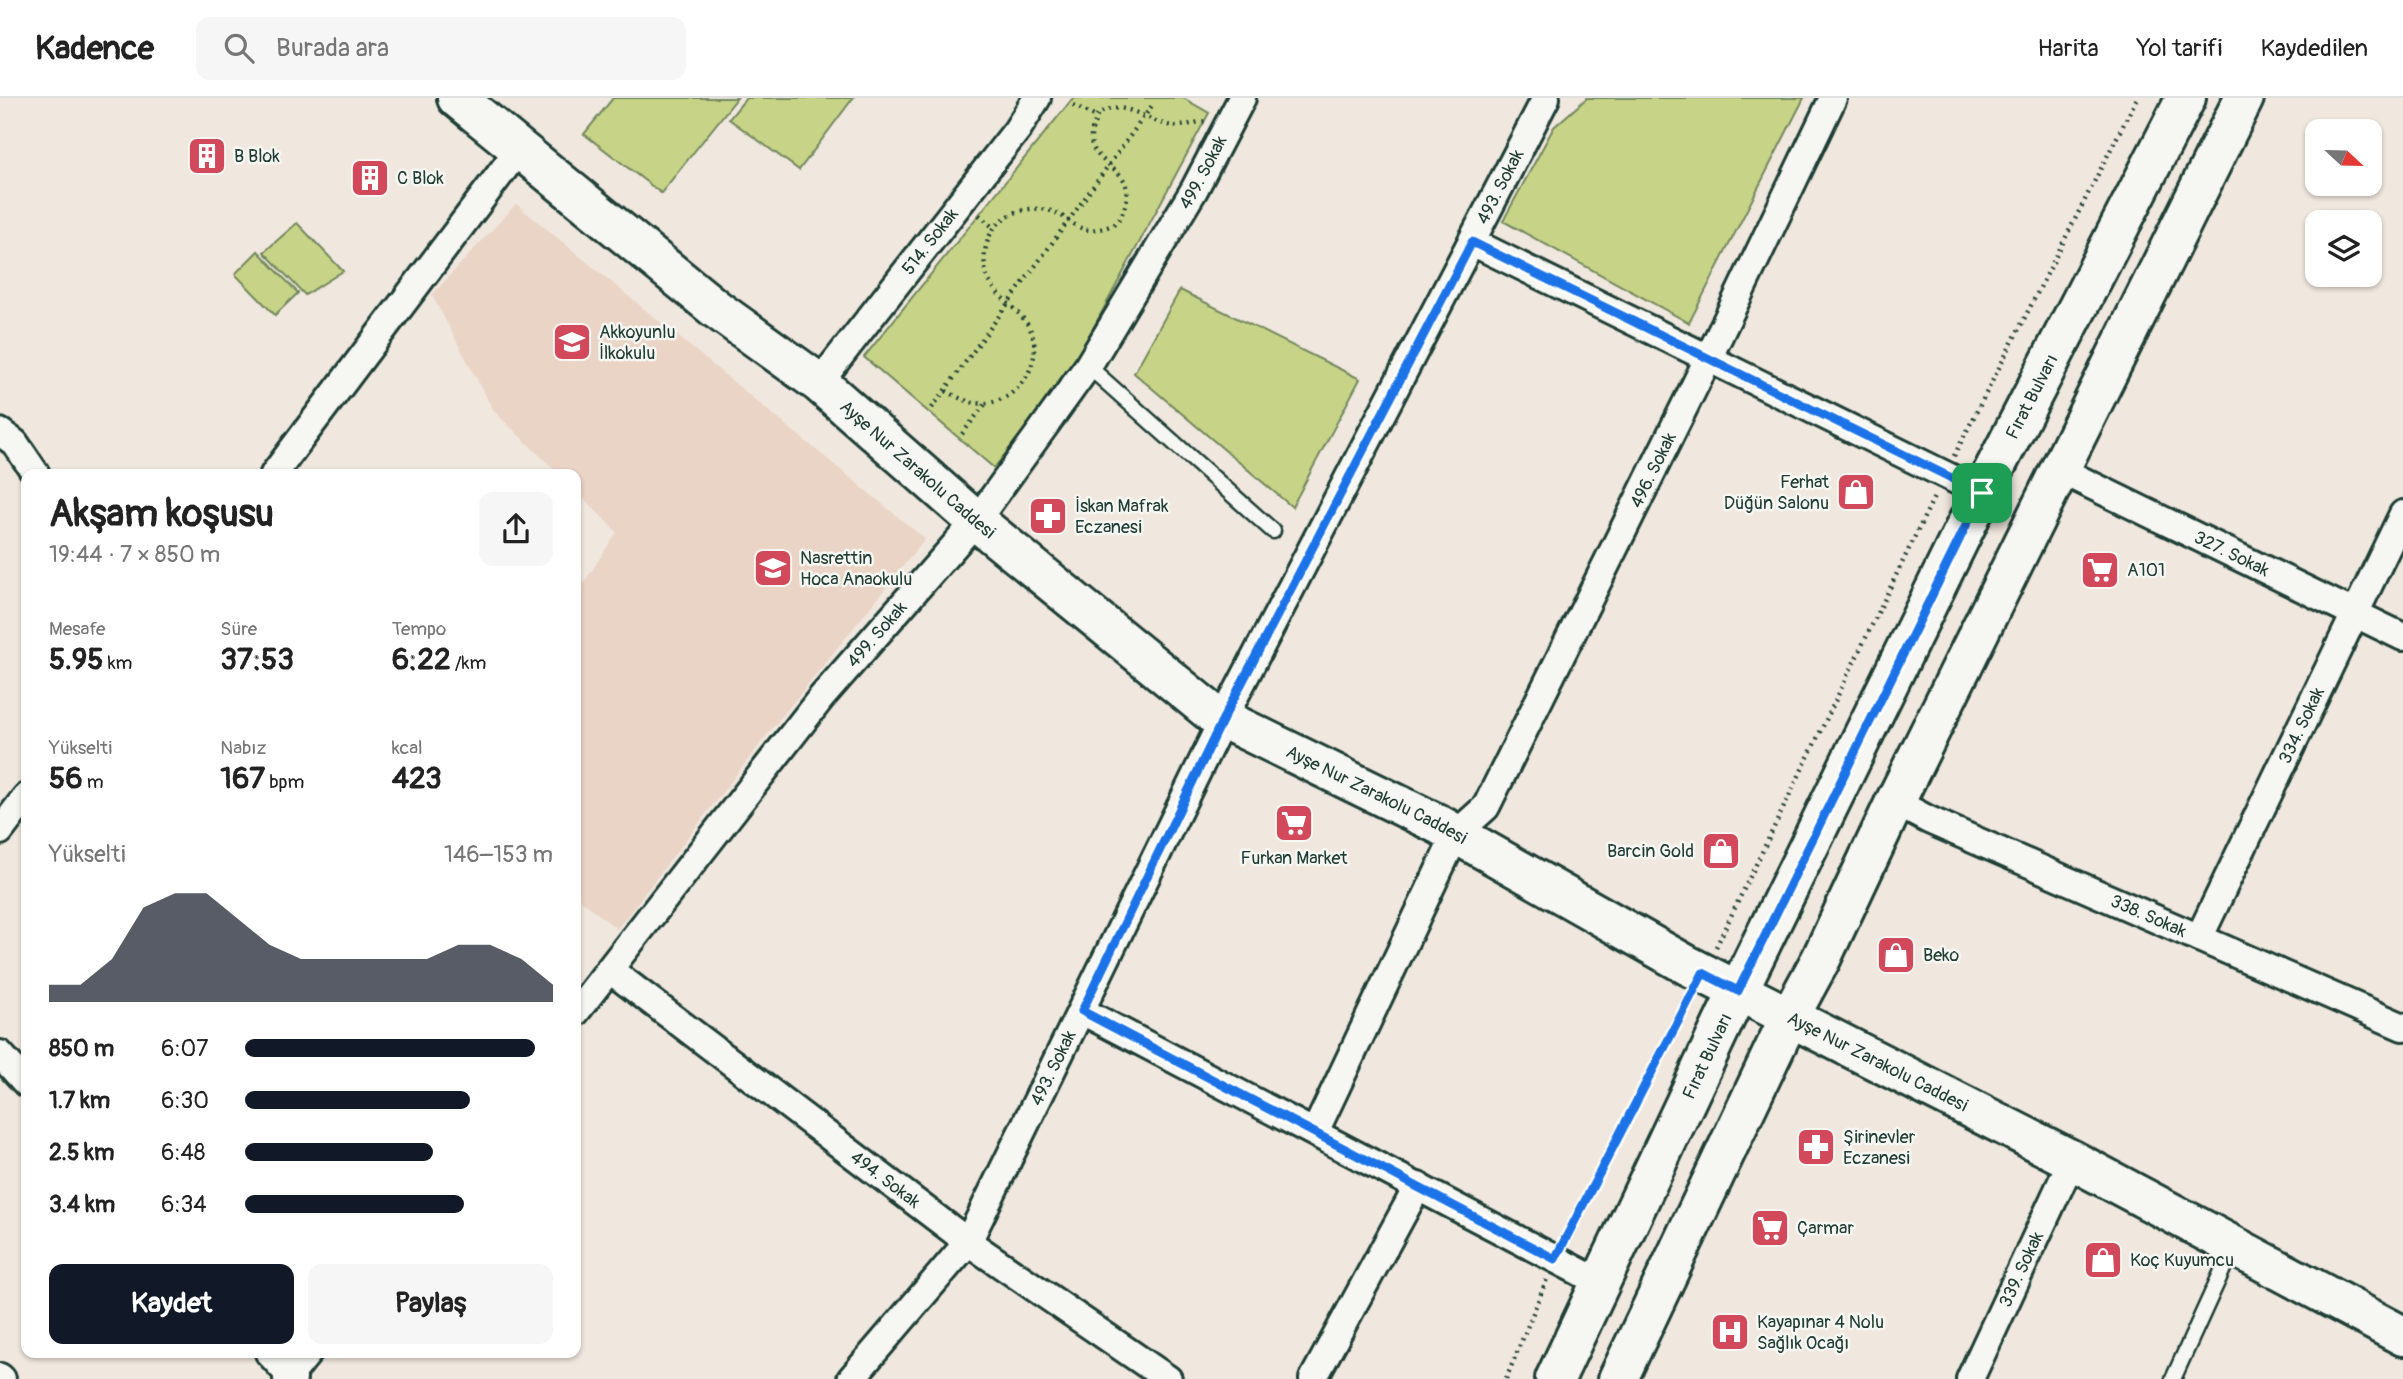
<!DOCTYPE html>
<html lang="tr">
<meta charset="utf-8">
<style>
body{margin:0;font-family:Pangolin,sans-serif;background:#f6f6f6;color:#222;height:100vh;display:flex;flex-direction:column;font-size:26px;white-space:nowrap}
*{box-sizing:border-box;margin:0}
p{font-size:23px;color:#767676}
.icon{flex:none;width:38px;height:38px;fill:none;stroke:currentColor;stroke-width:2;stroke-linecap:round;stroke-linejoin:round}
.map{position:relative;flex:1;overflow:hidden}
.side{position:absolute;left:21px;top:371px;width:560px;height:889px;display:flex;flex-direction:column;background:#fff;border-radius:14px;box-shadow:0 2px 5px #0004}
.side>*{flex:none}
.needle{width:46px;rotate:112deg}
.fabs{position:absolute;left:2305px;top:21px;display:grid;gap:14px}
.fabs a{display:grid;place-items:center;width:77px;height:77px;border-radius:14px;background:#fff;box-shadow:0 2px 5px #0004;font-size:35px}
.pin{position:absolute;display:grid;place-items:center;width:60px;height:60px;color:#fff;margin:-30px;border-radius:14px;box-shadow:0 4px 10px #0006}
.round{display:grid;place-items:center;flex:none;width:74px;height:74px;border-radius:14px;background:#f6f6f6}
.head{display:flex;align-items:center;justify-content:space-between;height:119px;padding:0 28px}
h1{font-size:38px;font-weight:700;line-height:52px}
.stats{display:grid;grid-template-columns:repeat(3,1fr);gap:10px;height:119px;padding:7px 28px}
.stats div{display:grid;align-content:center}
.stats b{font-size:30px;font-weight:700}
.stats small{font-size:19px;font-weight:400}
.stats p{font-size:19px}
.chart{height:196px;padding:14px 28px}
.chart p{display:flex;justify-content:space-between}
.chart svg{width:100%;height:126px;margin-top:7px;fill:#111827;opacity:.7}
.primary-button{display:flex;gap:14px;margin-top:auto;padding:14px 28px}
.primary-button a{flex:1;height:80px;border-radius:14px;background:#111827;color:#fff;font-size:28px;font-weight:700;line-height:80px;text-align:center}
.primary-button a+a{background:#f6f6f6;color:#222}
ul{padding:0 28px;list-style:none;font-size:23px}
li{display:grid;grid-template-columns:112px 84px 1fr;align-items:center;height:52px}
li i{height:18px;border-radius:9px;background:#111827}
header{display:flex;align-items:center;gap:42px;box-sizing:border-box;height:98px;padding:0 35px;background:#fff;border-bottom:2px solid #e0e0e0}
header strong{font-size:33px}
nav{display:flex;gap:38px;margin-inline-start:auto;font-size:24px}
.search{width:490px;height:63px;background:#f6f6f6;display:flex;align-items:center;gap:18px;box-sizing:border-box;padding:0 24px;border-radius:14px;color:#767676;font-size:26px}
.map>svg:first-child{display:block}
</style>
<header>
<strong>Kadence</strong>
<div class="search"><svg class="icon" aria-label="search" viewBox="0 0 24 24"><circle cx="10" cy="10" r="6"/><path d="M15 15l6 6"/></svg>Burada ara</div>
<nav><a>Harita</a><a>Yol tarifi</a><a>Kaydedilen</a></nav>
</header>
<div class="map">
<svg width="2403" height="1281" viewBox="0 0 2403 1281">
<rect width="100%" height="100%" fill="#f0e7de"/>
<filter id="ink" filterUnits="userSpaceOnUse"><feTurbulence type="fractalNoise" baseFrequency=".0143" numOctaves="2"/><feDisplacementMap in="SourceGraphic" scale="14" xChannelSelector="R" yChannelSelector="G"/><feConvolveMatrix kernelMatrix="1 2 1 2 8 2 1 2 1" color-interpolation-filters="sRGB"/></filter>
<g filter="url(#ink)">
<polygon fill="#e9d4c5" points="516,106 925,441 767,637 617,831 576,798 576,497 617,434 576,393 576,376 559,376 494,313 432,197"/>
<g fill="#c7d487" stroke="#73885e" stroke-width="2">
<polygon points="613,0 737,0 661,95 584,36"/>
<polygon points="746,0 853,0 799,72 729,21"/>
<polygon points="1073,0 1183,0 1209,15 1069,275 994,370 864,259"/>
<polygon points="1587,0 1804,0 1689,225 1503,123 1554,29"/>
<polygon points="297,125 343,173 305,197 264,154"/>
<polygon points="258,153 298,195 275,217 235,176"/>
<polygon points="1180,192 1360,281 1292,409 1134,275"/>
</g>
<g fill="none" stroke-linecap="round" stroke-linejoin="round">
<g stroke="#1f3d34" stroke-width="19">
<g id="lane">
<polyline points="1088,268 1273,433"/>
<polyline points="2173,1281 2233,1149"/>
</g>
</g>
<g stroke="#1f3d34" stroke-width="32">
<g id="street">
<polyline points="1472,144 1982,395"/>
<path id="s1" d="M 819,285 L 1017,32 L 1037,0"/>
<polyline points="0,334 15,345 36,376"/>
<path id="s2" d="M 2060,372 L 2403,539"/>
<polyline points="274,376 519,51"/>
<path id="s3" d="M 1895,704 L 1929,722 L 2403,929"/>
<polyline points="0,733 26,699"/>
<path id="s4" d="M 2199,840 L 2403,416"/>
<path id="s5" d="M 610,872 L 968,1144 L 1168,1281"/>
<polyline points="1082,913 1601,1185"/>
<path id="s6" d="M 576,914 L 821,600 L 976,423 L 1088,268 L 1194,92 L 1242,0"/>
<polyline points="0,956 26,985"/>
<path id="s7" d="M 1315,1034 L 1456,736 L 1486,709 L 1708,261 L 1833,0"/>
<polyline points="269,1255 293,1281"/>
<polyline points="0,1279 2,1281"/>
<polyline points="287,1281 308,1255"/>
<path id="s8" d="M 851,1281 L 968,1144 L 1223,621 L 1546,0"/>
<polyline points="1313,1281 1418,1088"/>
<path id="s9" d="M 1970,1281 L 2072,1062"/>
</g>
</g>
<g stroke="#1f3d34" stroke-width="44">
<g id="secondary">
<path id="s10" d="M 457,0 L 716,211 L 819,285 L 976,423 L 1213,616 L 1440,727 L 1687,867 L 2072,1062 L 2403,1238"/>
</g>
</g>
<g stroke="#1f3d34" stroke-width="44">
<g id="primary">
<path id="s11" d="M 1555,1281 L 1738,893 L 1982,395 L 2186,0"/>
<polyline points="1618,1281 1790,918 1821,861 1895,704 2244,0"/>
</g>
</g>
<g stroke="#1f3d34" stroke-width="4.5" stroke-dasharray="2 5" stroke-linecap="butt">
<polyline points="1073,7 1096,19"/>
<polyline points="979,117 994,130"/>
<path d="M 946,293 C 954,297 962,302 971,304 C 1005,313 1039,278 1034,244 C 1030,213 994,203 986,175 C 982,158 986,137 999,125 C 1013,111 1040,106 1058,116 C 1066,120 1073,127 1081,130 C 1092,135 1106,130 1117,125 C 1154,62 1078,74 1093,29 C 1095,24 1096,18 1100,15 C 1128,0 1148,26 1174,28 C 1183,29 1195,24 1206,23"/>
<polyline points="932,310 1154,5"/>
<polyline points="962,336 987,304"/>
<polyline points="1954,358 2137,0"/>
<polyline points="1716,849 1935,397"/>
<polyline points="1565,1141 1690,900"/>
<polyline points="1506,1281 1547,1181"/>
</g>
<use href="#lane" stroke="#f6f6f2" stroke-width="14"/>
<use href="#street" stroke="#f6f6f2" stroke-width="26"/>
<use href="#secondary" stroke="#f6f6f2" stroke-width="38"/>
<use href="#primary" stroke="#f6f6f2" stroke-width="38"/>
</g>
</g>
<g fill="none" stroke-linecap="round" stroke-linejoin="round" filter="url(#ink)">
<g stroke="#fff" stroke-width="14">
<polygon id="route" points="1472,144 1982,395 1738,893 1703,875 1555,1161 1082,913 1223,621"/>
</g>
<use href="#route" stroke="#1a73e8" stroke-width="9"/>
</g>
<defs>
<g id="building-square" transform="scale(2.0125)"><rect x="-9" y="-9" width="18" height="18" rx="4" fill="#d1495b" stroke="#f6f6f2"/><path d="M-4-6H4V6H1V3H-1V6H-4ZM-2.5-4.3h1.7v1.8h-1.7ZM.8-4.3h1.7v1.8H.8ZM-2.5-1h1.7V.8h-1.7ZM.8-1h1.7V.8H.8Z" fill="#fff"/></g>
<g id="school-square" transform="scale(2.0125)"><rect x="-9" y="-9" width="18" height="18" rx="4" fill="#d1495b" stroke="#f6f6f2"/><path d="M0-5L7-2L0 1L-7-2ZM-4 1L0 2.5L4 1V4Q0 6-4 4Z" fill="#fff"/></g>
<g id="shop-square" transform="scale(2.0125)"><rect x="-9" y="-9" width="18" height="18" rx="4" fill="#d1495b" stroke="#f6f6f2"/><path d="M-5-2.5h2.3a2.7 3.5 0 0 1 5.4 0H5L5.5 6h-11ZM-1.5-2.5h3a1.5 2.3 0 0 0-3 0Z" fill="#fff"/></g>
<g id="pharmacy-square" transform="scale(2.0125)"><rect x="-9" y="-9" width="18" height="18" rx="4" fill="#d1495b" stroke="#f6f6f2"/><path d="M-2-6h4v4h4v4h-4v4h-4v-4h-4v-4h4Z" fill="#fff"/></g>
<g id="supermarket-square" transform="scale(2.0125)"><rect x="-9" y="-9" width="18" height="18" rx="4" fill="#d1495b" stroke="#f6f6f2"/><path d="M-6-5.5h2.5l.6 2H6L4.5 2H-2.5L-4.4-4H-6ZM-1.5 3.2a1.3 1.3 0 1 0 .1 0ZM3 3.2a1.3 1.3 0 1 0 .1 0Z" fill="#fff"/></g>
<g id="hospital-square" transform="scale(2.0125)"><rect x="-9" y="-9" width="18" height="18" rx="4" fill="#d1495b" stroke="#f6f6f2"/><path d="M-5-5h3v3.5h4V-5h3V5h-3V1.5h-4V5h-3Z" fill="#fff"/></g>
</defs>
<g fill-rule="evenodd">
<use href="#building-square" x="207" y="58"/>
<use href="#building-square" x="370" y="80"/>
<use href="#school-square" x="572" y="244"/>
<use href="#shop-square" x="1856" y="394"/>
<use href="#pharmacy-square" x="1048" y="418"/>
<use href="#school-square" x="773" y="470"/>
<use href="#supermarket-square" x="2100" y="472"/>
<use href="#supermarket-square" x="1294" y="725"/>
<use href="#shop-square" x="1721" y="753"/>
<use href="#shop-square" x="1896" y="857"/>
<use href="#pharmacy-square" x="1816" y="1049"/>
<use href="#supermarket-square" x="1770" y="1130"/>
<use href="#shop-square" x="2103" y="1162"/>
<use href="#hospital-square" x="1730" y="1234"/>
</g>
<g text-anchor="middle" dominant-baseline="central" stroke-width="5" stroke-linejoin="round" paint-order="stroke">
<g font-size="18" fill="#1f3d34" stroke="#f6f6f2" text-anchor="start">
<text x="234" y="58">B Blok</text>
<text x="397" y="80">C Blok</text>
<text x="599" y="234">Akkoyunlu<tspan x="599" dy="21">İlkokulu</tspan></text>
<text x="1829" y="384" text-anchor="end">Ferhat<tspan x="1829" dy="21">Düğün Salonu</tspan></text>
<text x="1075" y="408">İskan Mafrak<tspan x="1075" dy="21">Eczanesi</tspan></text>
<text x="800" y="460">Nasrettin<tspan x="800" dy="21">Hoca Anaokulu</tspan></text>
<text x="2127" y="472">A101</text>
<text x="1694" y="753" text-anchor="end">Barcin Gold</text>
<text x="1294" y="760" text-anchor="middle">Furkan Market</text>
<text x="1923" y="857">Beko</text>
<text x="1843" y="1039">Şirinevler<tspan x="1843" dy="21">Eczanesi</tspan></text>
<text x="1797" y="1130">Çarmar</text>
<text x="2130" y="1162">Koç Kuyumcu</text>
<text x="1757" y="1224">Kayapınar 4 Nolu<tspan x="1757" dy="21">Sağlık Ocağı</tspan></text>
</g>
<g font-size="18" fill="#1f3d34" stroke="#f6f6f2">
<text stroke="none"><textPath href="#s6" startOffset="1050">499. Sokak</textPath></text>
<text stroke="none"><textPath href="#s8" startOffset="1362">493. Sokak</textPath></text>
<text stroke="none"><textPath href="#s1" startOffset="180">514. Sokak</textPath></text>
<text stroke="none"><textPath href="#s11" startOffset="1092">Fırat Bulvarı</textPath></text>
<text stroke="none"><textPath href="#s10" startOffset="592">Ayşe Nur Zarakolu Caddesi</textPath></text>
<text stroke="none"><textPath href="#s7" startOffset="746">496. Sokak</textPath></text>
<text stroke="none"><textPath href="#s2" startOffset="191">327. Sokak</textPath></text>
<text stroke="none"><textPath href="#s6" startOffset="483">499. Sokak</textPath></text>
<text stroke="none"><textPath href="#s4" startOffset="236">334. Sokak</textPath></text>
<text stroke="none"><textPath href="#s10" startOffset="1158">Ayşe Nur Zarakolu Caddesi</textPath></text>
<text stroke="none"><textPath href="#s3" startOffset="278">338. Sokak</textPath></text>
<text stroke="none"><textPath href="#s11" startOffset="357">Fırat Bulvarı</textPath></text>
<text stroke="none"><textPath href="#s10" startOffset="1726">Ayşe Nur Zarakolu Caddesi</textPath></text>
<text stroke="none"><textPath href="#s8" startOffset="374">493. Sokak</textPath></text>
<text stroke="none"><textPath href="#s5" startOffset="346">494. Sokak</textPath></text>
<text stroke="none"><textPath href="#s9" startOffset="121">339. Sokak</textPath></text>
</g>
</g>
</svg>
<div class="fabs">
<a><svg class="needle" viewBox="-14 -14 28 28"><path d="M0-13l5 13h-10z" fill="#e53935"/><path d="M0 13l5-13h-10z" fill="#767676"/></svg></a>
<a><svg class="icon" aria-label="layers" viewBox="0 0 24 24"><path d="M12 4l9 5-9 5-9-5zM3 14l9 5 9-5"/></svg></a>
</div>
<div class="pin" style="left:1982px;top:395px;background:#1e9e55"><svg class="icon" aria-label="arrive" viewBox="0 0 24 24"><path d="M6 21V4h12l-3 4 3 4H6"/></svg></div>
<section class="side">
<div class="head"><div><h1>Akşam koşusu</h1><p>19:44 · 7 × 850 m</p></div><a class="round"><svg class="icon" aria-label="share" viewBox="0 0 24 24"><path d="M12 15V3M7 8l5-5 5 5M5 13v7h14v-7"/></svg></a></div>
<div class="stats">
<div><p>Mesafe</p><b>5.95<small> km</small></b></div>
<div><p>Süre</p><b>37:53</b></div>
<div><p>Tempo</p><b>6:22<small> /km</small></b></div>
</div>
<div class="stats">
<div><p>Yükselti</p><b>56<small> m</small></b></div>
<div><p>Nabız</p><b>167<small> bpm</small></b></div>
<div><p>kcal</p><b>423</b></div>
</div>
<div class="chart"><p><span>Yükselti</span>146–153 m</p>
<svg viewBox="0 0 160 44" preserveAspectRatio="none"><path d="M0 44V38L10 38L20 29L30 11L40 6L50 6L60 15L70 24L80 29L90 29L100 29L110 29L120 29L130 24L140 24L150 29L160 38V44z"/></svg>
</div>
<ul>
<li><b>850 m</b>6:07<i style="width:94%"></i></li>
<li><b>1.7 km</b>6:30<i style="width:73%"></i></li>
<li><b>2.5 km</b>6:48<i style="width:61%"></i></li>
<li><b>3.4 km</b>6:34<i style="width:71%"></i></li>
</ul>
<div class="primary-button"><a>Kaydet</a><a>Paylaş</a></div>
</section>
</div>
